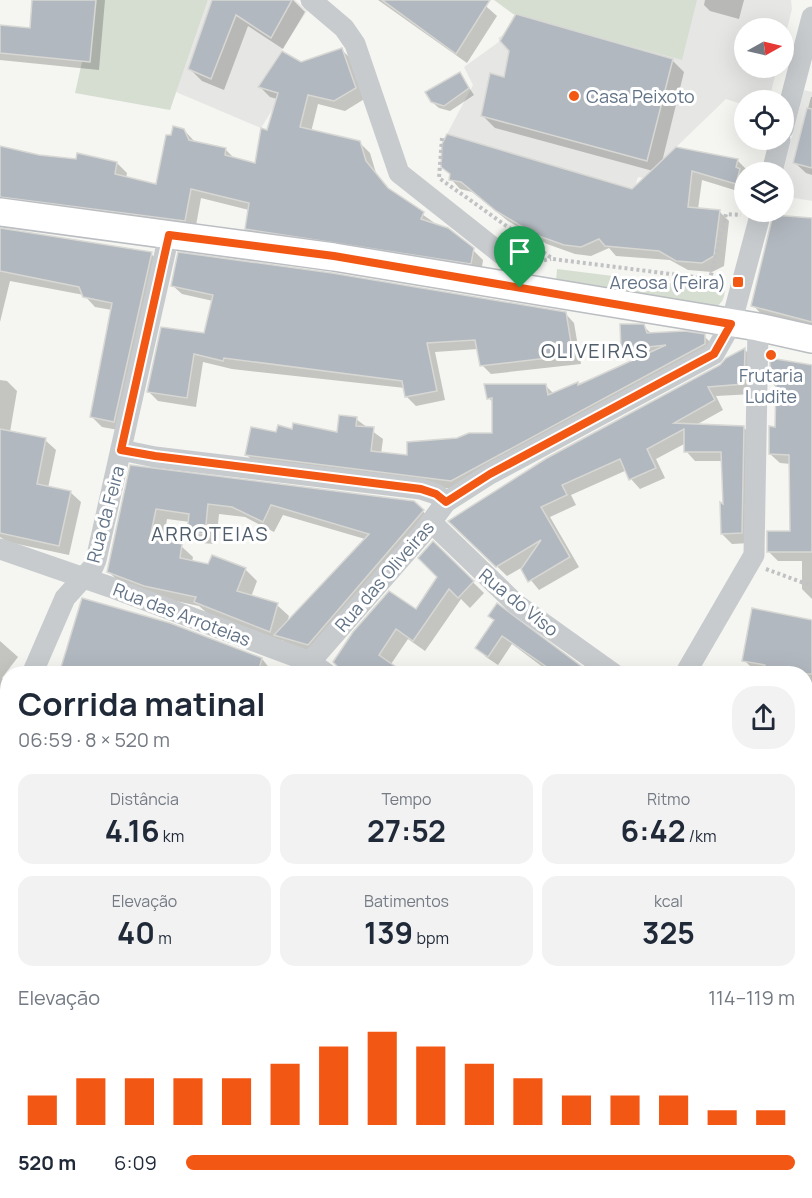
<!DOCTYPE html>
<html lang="pt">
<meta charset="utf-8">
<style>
body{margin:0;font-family:Manrope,sans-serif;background:#f2f2f3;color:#1f2937;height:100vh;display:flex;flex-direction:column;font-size:22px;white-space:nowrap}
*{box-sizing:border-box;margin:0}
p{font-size:20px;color:#747a83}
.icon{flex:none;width:33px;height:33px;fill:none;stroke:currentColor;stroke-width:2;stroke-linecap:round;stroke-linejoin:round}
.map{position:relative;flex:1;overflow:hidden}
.sheet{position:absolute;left:0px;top:666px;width:813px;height:532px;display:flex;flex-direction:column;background:#fff;border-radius:24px 24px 0 0;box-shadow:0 6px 24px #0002}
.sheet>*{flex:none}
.needle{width:39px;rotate:82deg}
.buttons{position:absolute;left:734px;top:18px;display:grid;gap:12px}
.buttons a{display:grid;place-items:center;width:60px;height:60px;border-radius:50%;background:#fff;box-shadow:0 6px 24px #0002;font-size:30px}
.pin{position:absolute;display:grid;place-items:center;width:51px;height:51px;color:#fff;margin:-62px -26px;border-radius:50% 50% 50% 0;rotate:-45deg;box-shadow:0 0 6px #0007}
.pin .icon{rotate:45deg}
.round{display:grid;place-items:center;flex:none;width:63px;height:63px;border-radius:24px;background:#f2f2f3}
.overview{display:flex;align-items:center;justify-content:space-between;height:102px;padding:0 18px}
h1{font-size:33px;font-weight:700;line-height:45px}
.figures{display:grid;grid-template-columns:repeat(3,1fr);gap:9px;height:102px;padding:6px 18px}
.figures div{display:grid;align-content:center;border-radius:15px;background:#f2f2f3;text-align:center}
.figures b{font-size:30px;font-weight:700}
.figures small{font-size:16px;font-weight:400}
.figures p{font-size:16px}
.chart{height:168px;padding:12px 18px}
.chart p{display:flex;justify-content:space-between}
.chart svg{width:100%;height:108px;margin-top:6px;stroke:#f35714;stroke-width:6}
ul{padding:0 18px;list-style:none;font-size:20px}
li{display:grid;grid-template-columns:96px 72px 1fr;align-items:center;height:45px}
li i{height:15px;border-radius:8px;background:#f35714}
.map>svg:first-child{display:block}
</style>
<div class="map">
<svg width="812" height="1198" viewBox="0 0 812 1198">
<rect width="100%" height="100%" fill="#f5f6f1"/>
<g fill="#e6e7e5">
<polygon points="208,0 295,0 307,11 258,86 278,93 274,107 261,128 176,92"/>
<polygon points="519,0 791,0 792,9 783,45 783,28 744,28 744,68 777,68 769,100 744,100 744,105 726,99 644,178 638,177 634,190 447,134 473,85 464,67 500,41 498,38 503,35 515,14 513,14"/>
<polygon points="804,90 812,92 812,201 783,196 783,172"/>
</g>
<g fill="#d6ded2">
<polygon points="96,0 208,0 170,110 75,93"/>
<polygon points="494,0 697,0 682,60 513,14"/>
<path d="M 557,269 L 725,290 C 724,298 723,302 716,307 L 556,282 Z"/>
<polygon points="307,1191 381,1191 376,1198 313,1198"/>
</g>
<g fill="#0003" fill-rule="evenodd">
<polygon points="34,0 105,0 99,70 0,60 0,26 31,29"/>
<polygon points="215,0 293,0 305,12 283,49 248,26 224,90 202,81 190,69"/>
<polygon points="378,0 479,0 497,16 467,63"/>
<polygon points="705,0 744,0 739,19 710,11 704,5"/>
<polygon points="342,50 352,60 366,98 345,111 318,104 311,132 360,143 370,153 376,173 392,193 473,250 483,260 481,273 257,239 247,229 249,210 201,198 195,231 0,211 0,147 39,156 117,163 127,173 126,178 157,186 173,137 184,130 195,142 225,149 236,160 256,165 277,99 270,97 260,87 301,63"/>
<polygon points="672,60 684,72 662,162 737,160 747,170 744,172 744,193 702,180 698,209 719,211 729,221 724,266 712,272 688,270 670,260 616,256 609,248 591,256 575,254 547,244 508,221 472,192 460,189 451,179 632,191 653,171 495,128 483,116 505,79"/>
<polygon points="460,74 474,95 450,111 439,108 432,102"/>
<polygon points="811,97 812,97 812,175 806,173 794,162"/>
<polygon points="812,220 812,331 764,317 753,305"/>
<polygon points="0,229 151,254 162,264 124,431 102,427 91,416 112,310 95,307 84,295 10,281 0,322"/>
<polygon points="172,285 565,313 574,323 581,364 491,374 482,365 478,349 435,352 445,400 416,406 407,397 405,388 232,369 203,362 196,407 158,401 148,391 205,335 213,301 182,294"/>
<polygon points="643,326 652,334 704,336 714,346 461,490 257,465 247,455 277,433 293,431 339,434 356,419 383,439 381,454 408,457 493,435 493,403 489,398 545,385 554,394 634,361 622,350"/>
<polygon points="745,350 754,359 754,394 716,396 723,410 696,425 743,427 753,437 751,543 732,544 722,534 725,506 723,461 695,461 686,451 686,443 656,459 665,478 640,489 631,479 627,470 571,495 576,505 550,517 579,567 539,590 521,568 507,576 450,521 721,366"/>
<polygon points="812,366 812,599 802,589 802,561 778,561 768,551 791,532 791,464 780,463 770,454 776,428 777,388 771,382"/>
<polygon points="0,380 7,381 17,391 10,432 45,440 56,450 48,488 70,492 81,502 69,555 8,542 0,537"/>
<path d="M 132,467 L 413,502 L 434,522 L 320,655 L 287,646 L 282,640 L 281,642 L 207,613 L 199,606 L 157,597 L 120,583 L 109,572 ZM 219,514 L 245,517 L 274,532 L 283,515 L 365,539 L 286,625 L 289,616 L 277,605 L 251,597 L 257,581 L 246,570 L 213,557 L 209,566 L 192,562 L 193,557 L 181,546 L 163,542 L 167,519 L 190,522 L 189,532 L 200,543 L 216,544 Z"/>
<polygon points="433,543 484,593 470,608 461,599 425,651 408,639 391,664 404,674 343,674 334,662 416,611 439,577"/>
<polygon points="497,606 589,674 552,674 512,644 498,665 486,657 477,647 495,621 490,616"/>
<polygon points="812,622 812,696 806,695 806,674 756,672 744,660"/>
<polygon points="169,624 263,660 274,674 181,674"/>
<polygon points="0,641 18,657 2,678 7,684 0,693"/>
<polygon points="812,782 812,873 807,880 806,790"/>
<polygon points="0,789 8,797 0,809"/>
<polygon points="8,819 8,857 0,850 0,823"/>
<polygon points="812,939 812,968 806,962 806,946"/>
<polygon points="8,976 8,1080 0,1082 0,978"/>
<polygon points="806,1056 812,1061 812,1094 806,1101 812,1105 812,1164 806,1198 759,1198 761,1191 806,1191"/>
<polygon points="144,1191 160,1191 154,1198"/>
<polygon points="648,1191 731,1191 726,1198 646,1198"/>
</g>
<g fill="#b2b8bf" stroke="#d7d7d4" stroke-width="1.5">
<polygon points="32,0 96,0 90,62 0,53 0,25 30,28"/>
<polygon points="212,0 292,0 271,38 236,15 211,79 188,69"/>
<polygon points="382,0 490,0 456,54"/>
<polygon points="516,14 673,59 647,161 481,116 490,73 504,77 509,51 500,41"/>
<polygon points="342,48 356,88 334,101 308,95 300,127 360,141 366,161 388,188 424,212 421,219 448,228 474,248 471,264 245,229 249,203 191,189 185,221 0,197 0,146 39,155 76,159 77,153 117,162 115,174 156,184 166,135 171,135 173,126 184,129 189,140 226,148 225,155 255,163 261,128 267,130 278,93 258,87 282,51 301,62"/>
<polygon points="460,72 469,88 444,106 431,102 425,92"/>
<polygon points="807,108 812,109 812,168 793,163"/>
<polygon points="447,134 632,189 676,147 738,159 736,167 740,169 736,184 692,171 688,207 720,210 714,256 702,263 676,261 659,251 605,246 599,239 581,247 564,245 536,235 496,211 461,182 449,180 450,174 441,167 442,144"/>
<polygon points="773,215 812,218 812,322 751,306"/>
<polygon points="0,228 152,252 114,422 90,417 112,303 83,297 79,287 0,271"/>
<polygon points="178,252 332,273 566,312 573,355 480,366 475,340 427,343 437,391 405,397 402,381 224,358 223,361 194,354 187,398 147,392 161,327 204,333 213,295 171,286"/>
<polygon points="620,324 644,324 647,333 685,331 705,334 705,344 451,481 245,455 251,427 276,432 278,425 292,429 293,423 337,432 339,415 357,417 356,426 374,427 371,451 407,455 407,442 457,438 469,433 492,433 492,398 487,399 484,384 546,384 548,395 578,382 578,385 666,345 621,350"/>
<polygon points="745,348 744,384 708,387 715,400 674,423 744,426 742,533 721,534 720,502 723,504 721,452 684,452 684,429 647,449 656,468 629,480 620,459 562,485 567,495 541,507 570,557 528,582 521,569 541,540 496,567 448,521 547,458 720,365 726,358"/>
<polygon points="770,358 812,365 812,552 767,552 767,531 790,531 789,455 769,454 769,426 775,427 776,383 770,383"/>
<polygon points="0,429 46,438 37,484 71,491 59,546 0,533"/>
<polygon points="130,465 414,501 424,510 308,645 274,635 369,534 271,505 263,522 232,507 208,504 205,534 187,532 189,514 156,509 150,538 182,544 180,558 208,564 212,555 246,568 237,591 278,603 270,632 194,602 196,597 144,586 107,572"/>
<polygon points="433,541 474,581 458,598 449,589 413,641 396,629 379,655 406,674 347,674 337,666 333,662 353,632 389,591 416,609 437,577 418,558"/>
<polygon points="82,598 170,623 262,658 258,674 59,674"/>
<polygon points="497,603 589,672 588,674 557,674 502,636 488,657 475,648 494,620 488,616"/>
<polygon points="752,608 812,620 812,674 764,674 765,665 742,661"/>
</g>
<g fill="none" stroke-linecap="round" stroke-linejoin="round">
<g stroke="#babdc1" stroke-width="30">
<polyline id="major" points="0,212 334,257 758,327 812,339"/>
</g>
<g stroke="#c0c2c4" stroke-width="4" stroke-dasharray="3 3" stroke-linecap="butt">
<polyline points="442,138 439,178 553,259 710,279 726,214 741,215"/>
<polyline points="529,252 541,261 551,259"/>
<polyline points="710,279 724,281"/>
<polyline points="766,569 812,586"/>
</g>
<g stroke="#c8cbce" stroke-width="21">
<polyline points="311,0 344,28 355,44 399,173 509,260 518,272 520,288"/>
<polyline points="783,129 812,17"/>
<polyline points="772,172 780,140"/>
<polyline points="121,450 155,457 421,489 436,494 446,502"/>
<polyline points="431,522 516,604 614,674"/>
<polyline points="0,549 110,587 310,662 327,674"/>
<polyline points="310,662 422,534 446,502 490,474 714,354 731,324 761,212"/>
<polyline points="32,674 65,598 93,567 96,560 169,235"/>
<polyline points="685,674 754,555 758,327"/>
<polyline points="0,737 8,724"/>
<polyline points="0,767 8,773"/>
<polyline points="806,897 812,889"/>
<polyline points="806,990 812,993"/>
<polyline points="284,1191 292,1198"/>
<polyline points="613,1198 614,1191"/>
</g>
<use href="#major" stroke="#fff" stroke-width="27"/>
</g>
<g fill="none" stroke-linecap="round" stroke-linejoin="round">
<g stroke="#fff" stroke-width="12">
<polygon id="route" points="169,235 334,256 731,324 714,354 490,474 446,502 436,494 421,489 155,456 121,450"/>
</g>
<use href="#route" stroke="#f35714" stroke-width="8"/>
</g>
<g fill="#f35714" stroke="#fff" stroke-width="2">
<circle cx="574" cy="96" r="6"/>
<rect x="732" y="276" width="12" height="12" rx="3"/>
<circle cx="771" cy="355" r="6"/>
</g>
<g text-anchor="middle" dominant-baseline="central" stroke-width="6" stroke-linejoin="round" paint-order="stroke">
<g font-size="18" fill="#627386" stroke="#fff" text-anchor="start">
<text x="586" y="96">Casa Peixoto</text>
<text x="726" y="282" text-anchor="end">Areosa (Feira)</text>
<text x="771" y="375" text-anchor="middle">Frutaria<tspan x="771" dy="21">Ludite</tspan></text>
</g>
<g font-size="18" fill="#627386" stroke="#fff">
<text transform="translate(105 514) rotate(-75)">Rua da Feira</text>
<text transform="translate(384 576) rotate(-49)">Rua das Oliveiras</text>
<text transform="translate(519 602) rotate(39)">Rua do Viso</text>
<text transform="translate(182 614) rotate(21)">Rua das Arroteias</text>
</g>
<g font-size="20" letter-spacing="1.5" fill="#505d6a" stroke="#fff">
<text x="595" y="350">OLIVEIRAS</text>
<text x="210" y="533">ARROTEIAS</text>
</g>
</g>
</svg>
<div class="buttons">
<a><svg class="needle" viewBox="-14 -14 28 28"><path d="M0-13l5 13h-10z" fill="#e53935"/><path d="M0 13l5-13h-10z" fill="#747a83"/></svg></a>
<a><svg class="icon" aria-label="locate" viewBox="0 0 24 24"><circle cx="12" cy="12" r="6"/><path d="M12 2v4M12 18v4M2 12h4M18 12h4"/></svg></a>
<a><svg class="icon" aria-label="layers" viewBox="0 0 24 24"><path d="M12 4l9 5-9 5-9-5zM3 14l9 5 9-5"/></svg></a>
</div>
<div class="pin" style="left:520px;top:288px;background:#1e9e55"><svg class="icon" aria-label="arrive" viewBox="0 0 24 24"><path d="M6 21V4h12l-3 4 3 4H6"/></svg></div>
<section class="sheet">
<div class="overview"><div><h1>Corrida matinal</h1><p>06:59 · 8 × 520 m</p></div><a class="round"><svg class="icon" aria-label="share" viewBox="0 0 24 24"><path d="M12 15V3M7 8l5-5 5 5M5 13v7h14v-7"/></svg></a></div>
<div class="figures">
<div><p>Distância</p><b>4.16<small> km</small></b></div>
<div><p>Tempo</p><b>27:52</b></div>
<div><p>Ritmo</p><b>6:42<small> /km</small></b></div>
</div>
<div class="figures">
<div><p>Elevação</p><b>40<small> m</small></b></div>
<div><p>Batimentos</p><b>139<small> bpm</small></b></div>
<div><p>kcal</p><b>325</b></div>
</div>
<div class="chart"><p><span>Elevação</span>114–119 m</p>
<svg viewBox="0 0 160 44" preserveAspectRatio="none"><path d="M5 44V32M15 44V25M25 44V25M35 44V25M45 44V25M55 44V19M65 44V12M75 44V6M85 44V12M95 44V19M105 44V25M115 44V32M125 44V32M135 44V32M145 44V38M155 44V38"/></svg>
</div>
<ul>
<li><b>520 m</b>6:09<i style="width:100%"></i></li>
</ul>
</section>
</div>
